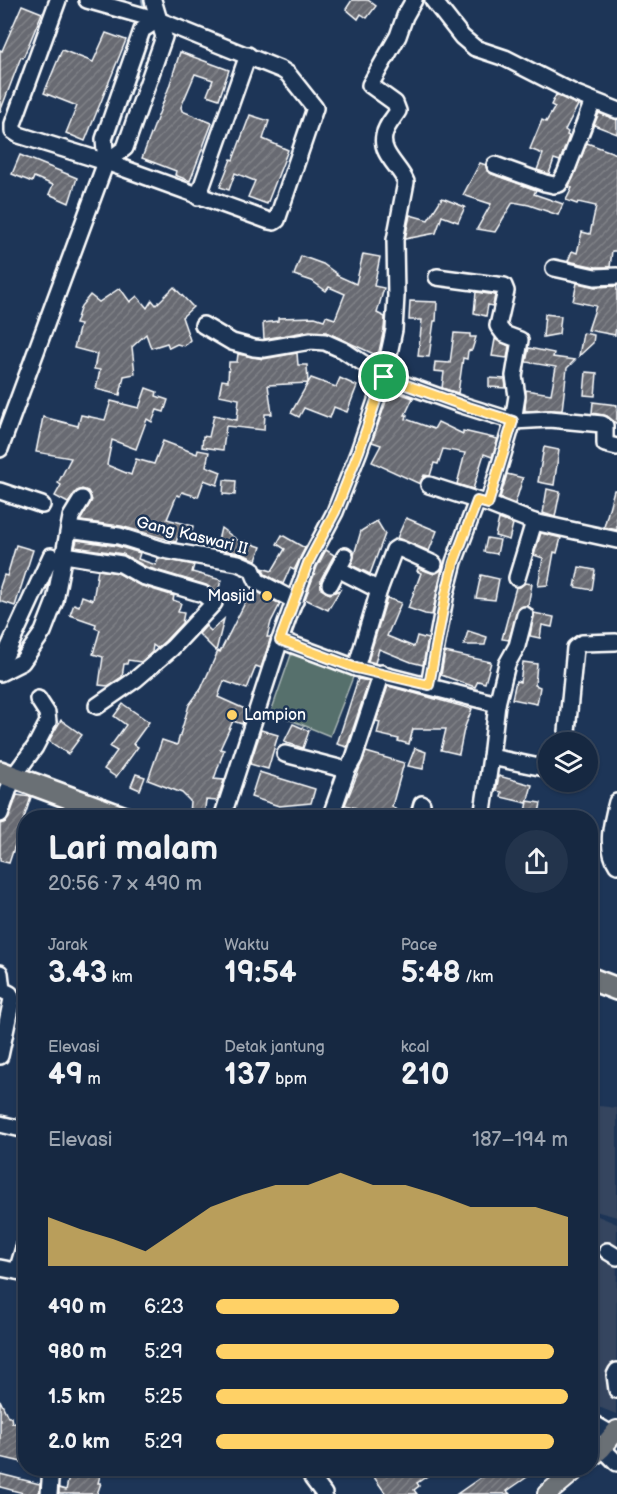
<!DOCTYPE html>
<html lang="id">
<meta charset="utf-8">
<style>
body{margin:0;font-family:"Balsamiq Sans",sans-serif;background:#23344c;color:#f1f3f6;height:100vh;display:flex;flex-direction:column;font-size:22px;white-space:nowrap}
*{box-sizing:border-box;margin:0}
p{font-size:20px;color:#9ea6b1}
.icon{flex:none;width:33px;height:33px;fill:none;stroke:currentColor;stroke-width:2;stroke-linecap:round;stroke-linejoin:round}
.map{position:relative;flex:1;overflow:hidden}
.drawer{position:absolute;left:18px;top:810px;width:580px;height:666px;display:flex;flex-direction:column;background:#162841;border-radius:24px;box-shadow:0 2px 4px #0004,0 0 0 2px #35445a}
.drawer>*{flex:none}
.tools{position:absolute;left:538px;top:732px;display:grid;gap:12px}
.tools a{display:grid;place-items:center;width:60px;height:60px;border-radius:50%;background:#162841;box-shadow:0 2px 4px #0004,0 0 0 2px #35445a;font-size:30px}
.pin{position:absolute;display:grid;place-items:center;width:51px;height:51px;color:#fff;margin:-26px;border:3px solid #fff;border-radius:50%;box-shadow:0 2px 6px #0007}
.round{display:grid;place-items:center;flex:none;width:63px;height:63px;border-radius:32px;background:#23344c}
.summary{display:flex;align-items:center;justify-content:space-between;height:102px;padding:0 30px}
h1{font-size:33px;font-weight:800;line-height:45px}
.metrics{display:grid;grid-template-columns:repeat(3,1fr);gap:9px;height:102px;padding:6px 30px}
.metrics div{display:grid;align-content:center}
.metrics b{font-size:30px;font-weight:800}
.metrics small{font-size:16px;font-weight:400}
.metrics p{font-size:16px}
.chart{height:168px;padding:12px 30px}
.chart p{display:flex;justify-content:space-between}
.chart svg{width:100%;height:108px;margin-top:6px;fill:#ffd166;opacity:.7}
ul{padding:0 30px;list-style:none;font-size:20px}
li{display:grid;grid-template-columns:96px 72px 1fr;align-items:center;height:45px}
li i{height:15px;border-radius:8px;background:#ffd166}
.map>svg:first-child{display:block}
</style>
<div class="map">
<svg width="617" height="1494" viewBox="0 0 617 1494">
<defs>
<pattern id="building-hatch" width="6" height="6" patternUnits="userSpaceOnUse" patternTransform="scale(1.5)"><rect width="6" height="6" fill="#686b72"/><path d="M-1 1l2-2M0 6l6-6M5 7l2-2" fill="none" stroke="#7f8187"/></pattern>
</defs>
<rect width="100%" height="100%" fill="#1d3557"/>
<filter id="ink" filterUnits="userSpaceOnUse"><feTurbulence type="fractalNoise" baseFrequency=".0167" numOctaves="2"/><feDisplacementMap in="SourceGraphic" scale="12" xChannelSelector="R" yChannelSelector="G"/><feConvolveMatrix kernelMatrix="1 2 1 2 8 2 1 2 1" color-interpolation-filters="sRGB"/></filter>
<g filter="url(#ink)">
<g fill="#34455f">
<polygon points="591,1105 617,1108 617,1217 591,1210"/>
<polygon points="591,1213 617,1224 616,1414 591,1404"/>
</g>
<polygon fill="#566f6c" stroke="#aab7b6" stroke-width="1.5" points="292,652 355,672 330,736 271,712"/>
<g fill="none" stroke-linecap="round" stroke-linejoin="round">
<g stroke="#8ea3b8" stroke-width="4">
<polyline points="143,0 145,11"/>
<polyline points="111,145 150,32"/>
</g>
</g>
<g fill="url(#building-hatch)" stroke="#fff" stroke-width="1.5">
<polygon points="352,0 368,0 376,6 367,18 361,14 358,19 346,9"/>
<polygon points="22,5 42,13 23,58 21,57 0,112 0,50 2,51"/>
<polygon points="106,33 126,40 85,141 66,133 77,106 44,93 62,50 93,62"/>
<polygon points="180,52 229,70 219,99 207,95 213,80 195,74 181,107 182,111 212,123 190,181 175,175 176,171 142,158 169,87"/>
<polygon points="556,95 578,105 565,130 568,132 567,135 569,136 560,161 554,159 549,174 537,170 543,154 530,149 542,120 546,122 555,107 551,105"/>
<polygon points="599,113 617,120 617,134 594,125"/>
<polygon points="250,115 269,121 263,139 288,150 267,204 248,197 255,181 235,173 229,190 220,187 231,159 233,160"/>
<polygon points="587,143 617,154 617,251 612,251 610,267 596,267 568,261 572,251 577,253 582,232 590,234 596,206 578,202 577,204 566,200 572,188 569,187"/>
<polygon points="20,155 77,178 69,203 49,194 53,185 34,177 32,182 12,174"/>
<polygon points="480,163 486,165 487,171 492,174 536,190 534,194 563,204 558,215 529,205 513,202 495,232 477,229 491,204 463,195"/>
<polygon points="442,198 465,207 458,222 442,216 436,233 405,239 410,215 428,220"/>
<polygon points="363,254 380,257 374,286 384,288 377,313 385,317 384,329 378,356 326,332 310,331 264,339 263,323 278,321 278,318 315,317 324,320 326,316 335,319 345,294 329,287 326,291 312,281 294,275 301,256 323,264 337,274 336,275 356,284"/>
<polygon points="577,283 595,287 617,286 617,319 615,335 588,330 596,306 573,301"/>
<polygon points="174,287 193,307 182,317 190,340 184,346 177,344 169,348 167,343 151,348 146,334 132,347 135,374 124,376 120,395 96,389 100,370 94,369 97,354 74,348 80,325 75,324 81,306 90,295 99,302 120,288 130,302 137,296 147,308 152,300 156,305"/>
<polygon points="476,292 495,295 493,306 488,305 486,316 474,313"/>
<polygon points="410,301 437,302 436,321 434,321 429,357 418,356 422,320 409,320"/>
<polygon points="545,314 561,316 559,334 543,337"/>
<polygon points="454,333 470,334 470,337 476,337 472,350 468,351 467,359 463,358 458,393 442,388 444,372 434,371 435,362 450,363"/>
<polygon points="583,333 594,335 593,343 579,356"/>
<polygon points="495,339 509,346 507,358 492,356"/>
<polygon points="529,348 554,353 553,357 575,360 567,368 562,410 525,411 526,390 551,394 556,367 526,362"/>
<polygon points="297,353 298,365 307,365 308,383 311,378 336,387 340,378 357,386 347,412 334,407 330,418 304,408 299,417 291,413 308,383 268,385 272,414 265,414 264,430 226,426 223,450 202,447 203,436 209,437 214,415 237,420 239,399 219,395 222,380 228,381 229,362 237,362 238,354 263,359"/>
<polygon points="586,372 597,373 595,396 584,395"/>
<polygon points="489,378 505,379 506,388 489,387"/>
<polygon points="146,388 157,392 156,396 168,400 164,412 157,410 152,422 147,419 136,449 112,440 107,465 131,475 136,459 154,464 163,441 197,454 198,450 209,452 206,466 221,472 217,485 204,480 198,497 182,492 180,496 177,495 167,519 193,526 191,538 178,536 176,542 121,526 80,521 92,500 88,491 82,489 77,491 68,503 55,496 61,485 58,483 71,458 36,452 43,417 78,426 81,415 105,420 111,401 139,408"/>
<polygon points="390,390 413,398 405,415 407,415 406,419 434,429 438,422 463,434 463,431 498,439 492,457 484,454 473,489 457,484 465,453 443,449 438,464 434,463 430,476 424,475 420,484 372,462 381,445 372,442"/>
<polygon points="593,402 617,405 617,424 607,416 592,413"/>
<polygon points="544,447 559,450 554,485 538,482"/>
<polygon points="507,474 523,478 515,504 500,498"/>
<polygon points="224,480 236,481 235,495 223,494"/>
<polygon points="547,489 560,492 555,517 543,513"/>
<polygon points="614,490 617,490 617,530 604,527"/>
<polygon points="406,518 437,531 429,551 397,538"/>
<polygon points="499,519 513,524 509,540 495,536"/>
<polygon points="377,521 385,534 370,574 351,565 361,531"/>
<polygon points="221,528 243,544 244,541 261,547 256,560 240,553 216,549"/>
<polygon points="541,533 561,538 557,553 554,552 548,585 538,586 543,558 534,555"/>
<polygon points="282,535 305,548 294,570 290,568 283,584 265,574 262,568 272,571 285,549 277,544"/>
<polygon points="487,538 500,540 497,554 484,552"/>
<polygon points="77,540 117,546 140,553 138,559 156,565 158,558 194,565 192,572 221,580 218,593 206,585 146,567 123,554 75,547"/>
<polygon points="16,545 33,550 15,606 0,601 0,587 4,575 7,576"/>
<polygon points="326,550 334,555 321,579 321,589 330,594 340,590 328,610 305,599 317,567"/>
<polygon points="579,567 595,570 592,590 575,587"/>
<polygon points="418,568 434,574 442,569 432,615 425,614 408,608 421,573 417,571"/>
<polygon points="98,570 118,573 139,585 174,596 173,600 181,603 178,612 184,613 182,623 165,641 157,648 153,645 152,652 141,662 128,660 127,664 124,664 122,677 108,686 99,685 103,657 93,654 100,630 95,628 96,624 70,615 74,604 79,606 82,596 93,600"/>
<polygon points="481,575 499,579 495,600 476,598"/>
<polygon points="525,583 532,584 528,606 518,609 509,640 502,639 516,587 520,587"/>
<polygon points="252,589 280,604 271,622 267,637 271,637 261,668 256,666 247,689 224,681 218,697 247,710 242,724 233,721 220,749 224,750 214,779 224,780 217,801 206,800 204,816 189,815 190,801 182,793 148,780 162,740 177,745 189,705 201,689 218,651 220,652"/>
<polygon points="387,598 401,603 387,636 414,647 417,636 428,639 423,665 411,662 379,649 375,663 368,661"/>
<polygon points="534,613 554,617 552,627 542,625 540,638 530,636"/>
<polygon points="224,619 216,651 199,634 206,626 211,631"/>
<polygon points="468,631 487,637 485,645 464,645"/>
<polygon points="445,652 491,662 485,683 478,681 475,687 441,675"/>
<polygon points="523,662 537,664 535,685 540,687 537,704 512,699 516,681 520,682"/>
<polygon points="358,679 369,681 347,747 337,744"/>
<polygon points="388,686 472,709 464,729 459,754 441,750 446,729 413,729 409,744 398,741 399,739 377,734 380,722 376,721"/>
<polygon points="123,704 149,722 133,744 138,747 116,777 104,769 117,751 110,747 126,725 114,716"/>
<polygon points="61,720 82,735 68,754 49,741"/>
<polygon points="293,724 309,731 303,748 284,742"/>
<polygon points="261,730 278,735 268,769 250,764"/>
<polygon points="415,748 426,752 423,769 408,766"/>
<polygon points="366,752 404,763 392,806 397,811 395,818 353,818 356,808 345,805"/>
<polygon points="259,772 315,789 311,803 279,806 251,797"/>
<polygon points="136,774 145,777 140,790 131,786"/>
<polygon points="499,776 532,785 527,803 501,797 502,792 496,791"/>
<polygon points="17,795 31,797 9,863 0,861 0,824 6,822 9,818"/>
<polygon points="528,801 541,803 538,818 525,818"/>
<polygon points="0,1400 8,1417 11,1417 12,1423 26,1419 26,1463 0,1457"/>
<polygon points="71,1468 102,1468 98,1483 101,1483 97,1494 59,1494 59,1488 66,1490"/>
<polygon points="378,1468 439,1468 417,1483 419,1486 414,1490 417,1494 386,1494 371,1473"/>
<polygon points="505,1468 540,1468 507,1491 510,1494 457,1494 493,1469 496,1474"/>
<polygon points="0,1474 40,1484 39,1494 27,1494 0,1487"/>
</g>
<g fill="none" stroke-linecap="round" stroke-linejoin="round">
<g stroke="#fff" stroke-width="20">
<g id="minor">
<polyline points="58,0 13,124 13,131 19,135 106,162 269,221 274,222 277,220 315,108 288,74 282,70 158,20 87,0"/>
<polyline points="433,0 462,37 475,48 505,58 574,93 617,110"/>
<polyline points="106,162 125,148 164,37 153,0"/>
<polyline points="495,165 545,183 554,185 559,184 565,174 593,101"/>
<polyline points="198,197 248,55"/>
<polyline points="554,268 595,277 617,276"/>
<polyline points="437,277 504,286 506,291 498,326 504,334 520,340 514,376 517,396 513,421 488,504"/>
<polyline points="203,325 232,342 254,348 264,349 311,341 325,342 343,350 384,377 462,405 513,421 550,419 602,424 605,426 605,444 617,447"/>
<polyline points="0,449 106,162 104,139 142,30 158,20"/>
<polyline points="429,485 488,504 534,522 617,540"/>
<polyline points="0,491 42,505"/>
<polyline points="69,529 119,536 164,550 238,563 252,569 257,581 295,601"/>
<polyline points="65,555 121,564 142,576 203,594 214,603 172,648 136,679 97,706"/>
<polyline points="345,556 338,569 379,590"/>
<polyline points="517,578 534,522"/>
<polyline points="330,584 338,569"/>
<polyline points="280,640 356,668 497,704 491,757 482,818"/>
<polyline points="0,662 6,654 51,556"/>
<polyline points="356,668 379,590 394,550 397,548 401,549 434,564"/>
<polyline points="0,673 22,662 43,632 55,601 71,517 82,499"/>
<polyline points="429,685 446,593 454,562 477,501"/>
<polyline points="497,704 507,664 517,646 525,615"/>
<polyline points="566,742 575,648 582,643 616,642"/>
<polyline points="285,754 347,770"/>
<polyline points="491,757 549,769"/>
<path d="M 617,802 C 612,821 605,848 617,865"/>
<polyline points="0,814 13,777 35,747 48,722 47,713 38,699"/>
<path d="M 222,818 L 280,640 L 308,563 L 335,512 L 359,451 L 384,377 L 394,330 L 396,296 L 395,240 L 406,182 C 400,167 380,153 384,136 C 385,127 393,119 398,111 L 395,103 L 370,85 L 398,36 L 405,16 L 414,0"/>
<polyline points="330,818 347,770 354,758 382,673"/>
<polyline points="418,818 422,804"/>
<polyline points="0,973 2,990 10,994 12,999 0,1056"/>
<polyline points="0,1124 26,1130"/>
<polyline points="607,1251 617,1257"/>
<polyline points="0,1268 26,1273"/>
<polyline points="17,1271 26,1241"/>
<polyline points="617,1371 615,1375 617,1390"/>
<polyline points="591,1422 613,1435"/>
<polyline points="602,1448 617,1463"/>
<polyline points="312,1478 324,1494"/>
<polyline points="49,1494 51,1468"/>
</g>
</g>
<g stroke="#fff" stroke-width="22">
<g id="major">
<polyline points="591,1458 602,1448 617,1430"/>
<polyline points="547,1494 578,1468"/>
</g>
</g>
<g stroke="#fff" stroke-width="26">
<g id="highway">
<polyline points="0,772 125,818"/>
<polyline points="591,979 617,989"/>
</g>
</g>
<use href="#minor" stroke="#1d3557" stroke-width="15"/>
<use href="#major" stroke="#6b6f75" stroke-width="18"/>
<use href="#highway" stroke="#6b6f75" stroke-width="21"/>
</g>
</g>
<g fill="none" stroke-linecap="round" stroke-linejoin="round" filter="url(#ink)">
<g stroke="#fff" stroke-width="12">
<polygon id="route" points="384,377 462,405 513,421 488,504 477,501 454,562 446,593 429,685 356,668 280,640 308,563 335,512 359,451"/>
</g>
<use href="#route" stroke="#ffd166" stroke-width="8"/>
</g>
<g fill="#ffd166" stroke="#1d3557" stroke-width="2">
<circle cx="267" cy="596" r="6"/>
<circle cx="232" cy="715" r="6"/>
</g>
<g text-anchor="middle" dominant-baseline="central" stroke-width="5" stroke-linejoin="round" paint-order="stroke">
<g font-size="16" fill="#fff" stroke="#1d3557">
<text transform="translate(192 536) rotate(14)">Gang Kaswari II</text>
</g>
<g font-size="16" fill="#fff" stroke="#1d3557" text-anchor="end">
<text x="255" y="596">Masjid</text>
<text x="244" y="715" text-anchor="start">Lampion</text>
</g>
</g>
</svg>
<div class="tools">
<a><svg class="icon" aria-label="layers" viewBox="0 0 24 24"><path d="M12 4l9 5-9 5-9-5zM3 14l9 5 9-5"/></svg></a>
</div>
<div class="pin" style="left:384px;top:377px;background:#1e9e55"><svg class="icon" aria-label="arrive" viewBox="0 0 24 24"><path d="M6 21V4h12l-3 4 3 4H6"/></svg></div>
<section class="drawer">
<div class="summary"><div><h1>Lari malam</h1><p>20:56 · 7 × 490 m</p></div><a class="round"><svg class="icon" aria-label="share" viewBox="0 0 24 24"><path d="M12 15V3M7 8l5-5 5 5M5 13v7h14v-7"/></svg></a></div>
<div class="metrics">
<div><p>Jarak</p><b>3.43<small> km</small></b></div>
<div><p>Waktu</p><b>19:54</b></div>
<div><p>Pace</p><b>5:48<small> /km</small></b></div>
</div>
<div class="metrics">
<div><p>Elevasi</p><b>49<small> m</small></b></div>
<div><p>Detak jantung</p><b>137<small> bpm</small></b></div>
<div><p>kcal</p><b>210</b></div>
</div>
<div class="chart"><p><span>Elevasi</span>187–194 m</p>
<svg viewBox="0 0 160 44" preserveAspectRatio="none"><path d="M0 44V24L10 29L20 33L30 38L40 29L50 20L60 15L70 11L80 11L90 6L100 11L110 11L120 15L130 20L140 20L150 20L160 24V44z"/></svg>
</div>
<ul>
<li><b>490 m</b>6:23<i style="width:52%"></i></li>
<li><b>980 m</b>5:29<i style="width:96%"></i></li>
<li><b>1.5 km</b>5:25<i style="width:100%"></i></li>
<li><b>2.0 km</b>5:29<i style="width:96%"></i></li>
</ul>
</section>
</div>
